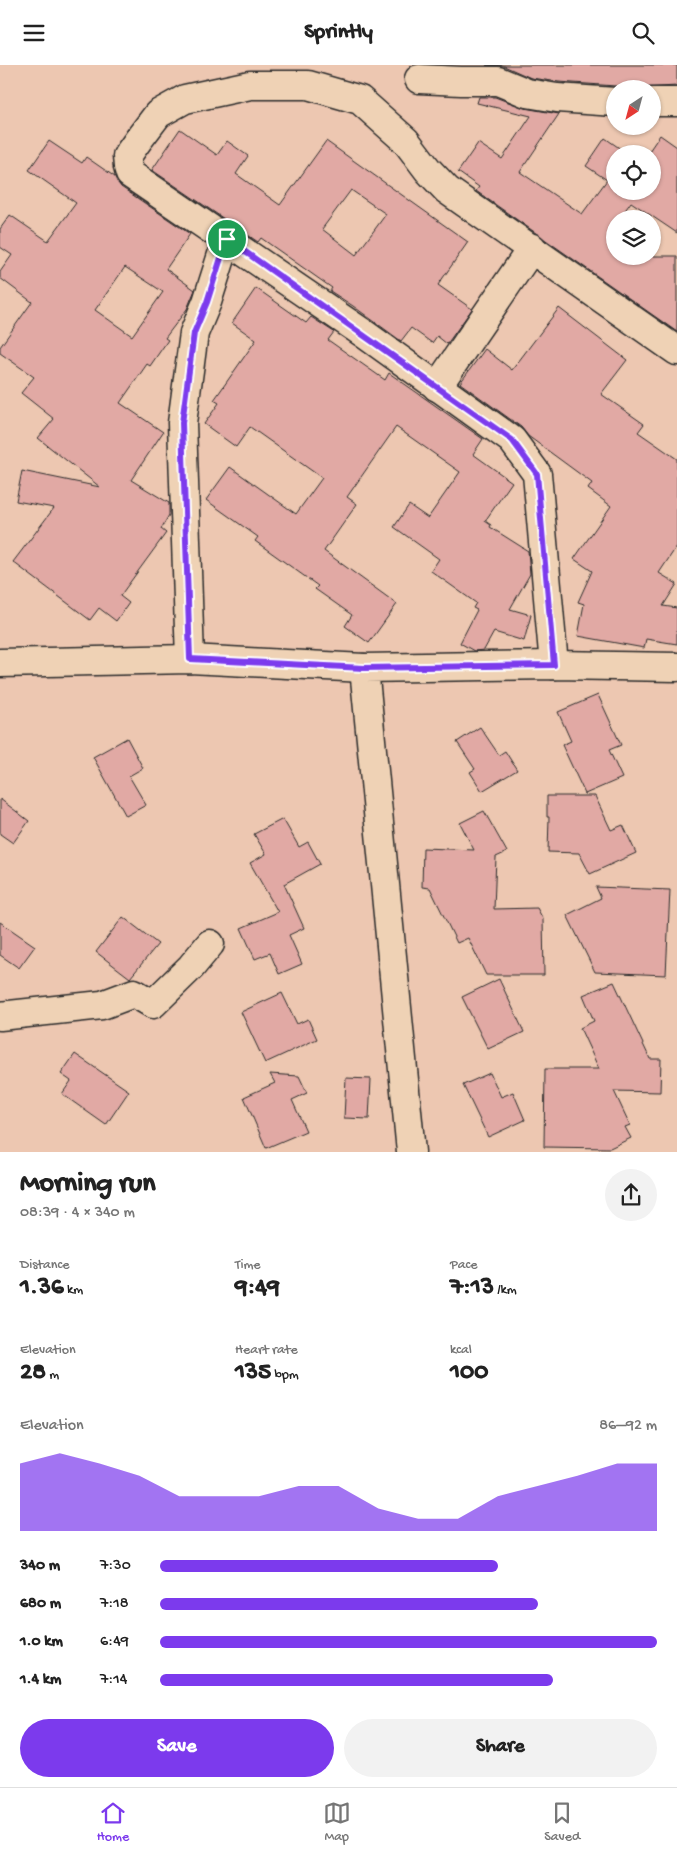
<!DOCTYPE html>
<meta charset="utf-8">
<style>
body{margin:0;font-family:"Gochi Hand",sans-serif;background:#f2f2f2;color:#222;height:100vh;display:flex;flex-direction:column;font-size:19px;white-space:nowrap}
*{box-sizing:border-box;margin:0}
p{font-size:16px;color:#767676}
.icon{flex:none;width:28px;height:28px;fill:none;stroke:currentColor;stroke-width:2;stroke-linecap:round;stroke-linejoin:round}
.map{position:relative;height:1087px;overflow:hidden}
.details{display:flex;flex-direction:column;background:#fff;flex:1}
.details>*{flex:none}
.needle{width:32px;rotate:216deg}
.controls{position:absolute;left:606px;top:15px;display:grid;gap:10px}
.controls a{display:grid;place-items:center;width:55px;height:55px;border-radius:50%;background:#fff;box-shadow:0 1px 4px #0004;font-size:25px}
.pin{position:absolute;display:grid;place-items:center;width:42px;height:42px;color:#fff;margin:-21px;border:2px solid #fff;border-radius:50%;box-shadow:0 1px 5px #0007}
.round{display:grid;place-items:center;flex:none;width:52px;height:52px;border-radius:26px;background:#f2f2f2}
.headline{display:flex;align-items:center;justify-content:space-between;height:85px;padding:0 20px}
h1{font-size:28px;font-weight:800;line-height:38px}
.metrics{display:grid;grid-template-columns:repeat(3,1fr);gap:8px;height:85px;padding:5px 20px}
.metrics div{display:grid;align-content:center}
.metrics b{font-size:25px;font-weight:800}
.metrics small{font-size:14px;font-weight:400}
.metrics p{font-size:14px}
.chart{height:140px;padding:10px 20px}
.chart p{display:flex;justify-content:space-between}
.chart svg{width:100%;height:90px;margin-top:5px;fill:#7c3aed;opacity:.7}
.button{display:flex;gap:10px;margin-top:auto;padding:10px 20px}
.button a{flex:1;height:58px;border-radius:30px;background:#7c3aed;color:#fff;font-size:20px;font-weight:800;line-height:58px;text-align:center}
.button a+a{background:#f2f2f2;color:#222}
ul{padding:0 20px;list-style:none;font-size:16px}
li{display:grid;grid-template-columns:80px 60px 1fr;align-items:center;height:38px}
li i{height:12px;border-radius:6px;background:#7c3aed}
header{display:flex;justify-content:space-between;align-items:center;height:65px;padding:0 20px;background:#fff;font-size:22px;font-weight:800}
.menu{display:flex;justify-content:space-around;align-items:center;height:70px;border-top:1px solid #e0e0e0;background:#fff;font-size:14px;color:#767676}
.menu a{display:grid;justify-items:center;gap:2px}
.menu .on{color:#7c3aed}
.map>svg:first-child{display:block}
</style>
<header><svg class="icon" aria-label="menu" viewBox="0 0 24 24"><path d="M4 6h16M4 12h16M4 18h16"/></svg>Sprintly<svg class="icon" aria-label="search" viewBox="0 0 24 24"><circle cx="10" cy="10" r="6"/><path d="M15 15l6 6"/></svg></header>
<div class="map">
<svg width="677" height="1087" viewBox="0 0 677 1087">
<rect width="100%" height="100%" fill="#edc7b1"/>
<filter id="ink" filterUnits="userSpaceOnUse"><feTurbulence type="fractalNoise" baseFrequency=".02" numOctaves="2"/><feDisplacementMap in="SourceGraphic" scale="10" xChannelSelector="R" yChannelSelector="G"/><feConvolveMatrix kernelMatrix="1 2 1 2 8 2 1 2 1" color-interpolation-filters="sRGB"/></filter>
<g filter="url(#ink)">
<g fill="#e1a9a4" stroke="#2b2b2b" fill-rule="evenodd">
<polygon points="486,0 677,0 677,21 623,24 616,21 559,17 531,13 504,1"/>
<polygon points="479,32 495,32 524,43 559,49 520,107 582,149 607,115 586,101 605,73 628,89 615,89 615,126 652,126 652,89 647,89 660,70 677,82 677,168 631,137 619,154 615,154 615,191 677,191 677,267 476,126 479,122 458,107 478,78 502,94 531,51 477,38"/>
<path d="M 180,64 L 217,90 L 227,76 L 248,91 L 236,109 L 280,140 L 326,76 L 468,177 L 438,220 L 472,244 L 447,279 L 437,271 L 432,278 L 411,263 L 401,276 L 353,241 L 330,226 L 332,223 L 261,173 L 258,177 L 152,105 ZM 351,125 L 386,149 L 356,190 L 322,164 Z"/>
<path d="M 49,76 L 82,98 L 86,92 L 115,112 L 121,122 L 190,169 L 166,204 L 195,225 L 192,232 L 187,244 L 165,273 L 168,275 L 150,301 L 147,299 L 120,338 L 163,367 L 131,415 L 169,438 L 169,450 L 161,464 L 166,468 L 120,531 L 129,538 L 116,556 L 99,543 L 90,555 L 13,497 L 54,443 L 16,436 L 22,406 L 100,422 L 38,373 L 54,354 L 21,328 L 34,312 L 0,288 L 0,282 L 32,237 L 0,213 L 0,207 L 12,190 L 0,182 L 0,164 L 10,150 L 48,176 L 76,138 L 29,105 ZM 125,202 L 163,227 L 132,271 L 95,245 Z"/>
<polygon points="256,223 306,258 311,252 334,267 328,275 385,315 389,308 483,374 473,389 512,417 485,456 491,460 490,462 528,486 530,509 510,544 531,550 524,576 494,567 484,585 474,586 460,578 477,545 473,543 476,538 431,506 439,494 394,462 409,440 428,453 460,407 396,362 347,432 357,439 324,486 397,539 369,578 345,561 352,550 315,524 318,521 255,476 258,472 206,435 230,402 296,449 322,413 250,362 236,382 204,359 219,338 214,335 256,275 232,258"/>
<polygon points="559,243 627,295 601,329 644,359 638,367 677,394 677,481 659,508 677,519 663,541 677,543 677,579 646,574 644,583 578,571 584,539 578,537 592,506 574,494 611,441 588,424 592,418 528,371 521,362 460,318 485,284 512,305"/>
<polygon points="598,630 621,680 609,685 622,713 585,729 562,680 571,676 558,647"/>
<polygon points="480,662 499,690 505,686 517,705 482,726 470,707 475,704 457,677"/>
<polygon points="127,673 143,703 129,711 146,740 126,751 93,692"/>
<polygon points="547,731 595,731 611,765 623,760 636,788 590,809 579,788 548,787 549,752 547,752"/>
<polygon points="0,734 29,756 13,778 0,769"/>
<polygon points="484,746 507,787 496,792 494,844 537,843 543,854 544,910 486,910 468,873 457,878 430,823 422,822 423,783 474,785 460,758"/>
<polygon points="283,754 299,782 308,777 320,799 284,819 304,863 289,870 302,899 279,909 270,888 255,894 241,863 278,847 250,798 266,789 254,769"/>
<polygon points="596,822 670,825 666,910 595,907 567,850 601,833"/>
<polygon points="123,852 158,879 130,913 96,887"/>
<polygon points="0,857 35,881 19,903 0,890"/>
<polygon points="499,914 524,967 488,984 462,932"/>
<polygon points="614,917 650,994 661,994 660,1027 614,1026 630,1060 625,1062 631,1073 610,1083 544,1082 545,1004 599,1004 580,963 594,956 583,930"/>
<polygon points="282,928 297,959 308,954 317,974 265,998 241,947"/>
<polygon points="75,989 129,1026 106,1060 62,1029 71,1016 61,1009"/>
<polygon points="490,1008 501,1032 513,1027 525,1055 488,1072 463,1020"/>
<polygon points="270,1009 299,1011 307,1028 292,1035 306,1066 266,1083 244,1032 275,1018"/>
<polygon points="346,1013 371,1014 369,1054 344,1053"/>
</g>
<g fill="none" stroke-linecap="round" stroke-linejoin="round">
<g stroke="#2b2b2b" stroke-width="31">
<g id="minor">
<polyline points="419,14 461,16 498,16 527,28 557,33 615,37"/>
<polyline points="652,37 677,37"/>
<polyline points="437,322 532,183"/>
<polyline points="190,594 182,358 194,268 207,237 227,174"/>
<polyline points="0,598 190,594 364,603"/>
<polyline points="554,600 537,409 512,375 363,268 130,109 128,102 127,91 139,74 158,49 185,34 250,20 308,20 360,35 406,76 428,105 447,125 677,286"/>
<polyline points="0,951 102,940 134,928 153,939 191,902 210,879"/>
<polyline points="411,1087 364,603 554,600 677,602"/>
</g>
</g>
<use href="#minor" stroke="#efd2b5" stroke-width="28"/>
</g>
</g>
<g fill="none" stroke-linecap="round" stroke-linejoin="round" filter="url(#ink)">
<g stroke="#fff" stroke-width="10">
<polygon id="route" points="227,174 512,375 537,409 554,600 364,603 190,594 182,358 194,268 207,237"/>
</g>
<use href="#route" stroke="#7c3aed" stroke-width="6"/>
</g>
</svg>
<div class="controls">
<a><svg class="needle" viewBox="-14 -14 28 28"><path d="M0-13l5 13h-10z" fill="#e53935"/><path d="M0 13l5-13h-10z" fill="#767676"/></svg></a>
<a><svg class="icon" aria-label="locate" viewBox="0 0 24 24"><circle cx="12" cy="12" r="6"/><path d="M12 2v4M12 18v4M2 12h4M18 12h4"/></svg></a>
<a><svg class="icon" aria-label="layers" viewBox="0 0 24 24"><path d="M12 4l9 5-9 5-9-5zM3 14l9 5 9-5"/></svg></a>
</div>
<div class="pin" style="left:227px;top:174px;background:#1e9e55"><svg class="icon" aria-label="arrive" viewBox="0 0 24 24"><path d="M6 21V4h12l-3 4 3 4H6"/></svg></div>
</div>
<section class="details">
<div class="headline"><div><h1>Morning run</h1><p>08:39 · 4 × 340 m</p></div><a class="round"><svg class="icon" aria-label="share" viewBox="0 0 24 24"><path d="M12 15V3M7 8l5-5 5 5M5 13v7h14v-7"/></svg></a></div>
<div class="metrics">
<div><p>Distance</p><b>1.36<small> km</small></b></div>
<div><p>Time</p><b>9:49</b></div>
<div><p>Pace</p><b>7:13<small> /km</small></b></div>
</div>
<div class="metrics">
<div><p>Elevation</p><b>28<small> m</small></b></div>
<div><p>Heart rate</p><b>135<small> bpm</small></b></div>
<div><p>kcal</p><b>100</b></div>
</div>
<div class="chart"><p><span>Elevation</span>86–92 m</p>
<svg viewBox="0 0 160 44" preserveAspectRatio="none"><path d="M0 44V11L10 6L20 11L30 17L40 27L50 27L60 27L70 22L80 22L90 33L100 38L110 38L120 27L130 22L140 17L150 11L160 11V44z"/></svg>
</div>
<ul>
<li><b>340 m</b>7:30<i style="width:68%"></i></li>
<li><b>680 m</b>7:18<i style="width:76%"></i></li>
<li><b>1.0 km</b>6:49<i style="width:100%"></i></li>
<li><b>1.4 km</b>7:14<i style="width:79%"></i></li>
</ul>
<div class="button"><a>Save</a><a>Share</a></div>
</section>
<nav class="menu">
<a class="on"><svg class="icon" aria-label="home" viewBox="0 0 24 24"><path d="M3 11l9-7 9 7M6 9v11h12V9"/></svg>Home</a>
<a><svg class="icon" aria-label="map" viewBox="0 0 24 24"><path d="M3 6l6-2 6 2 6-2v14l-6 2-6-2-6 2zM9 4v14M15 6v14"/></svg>Map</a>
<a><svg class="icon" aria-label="saved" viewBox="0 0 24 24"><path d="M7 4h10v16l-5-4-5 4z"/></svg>Saved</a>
</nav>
